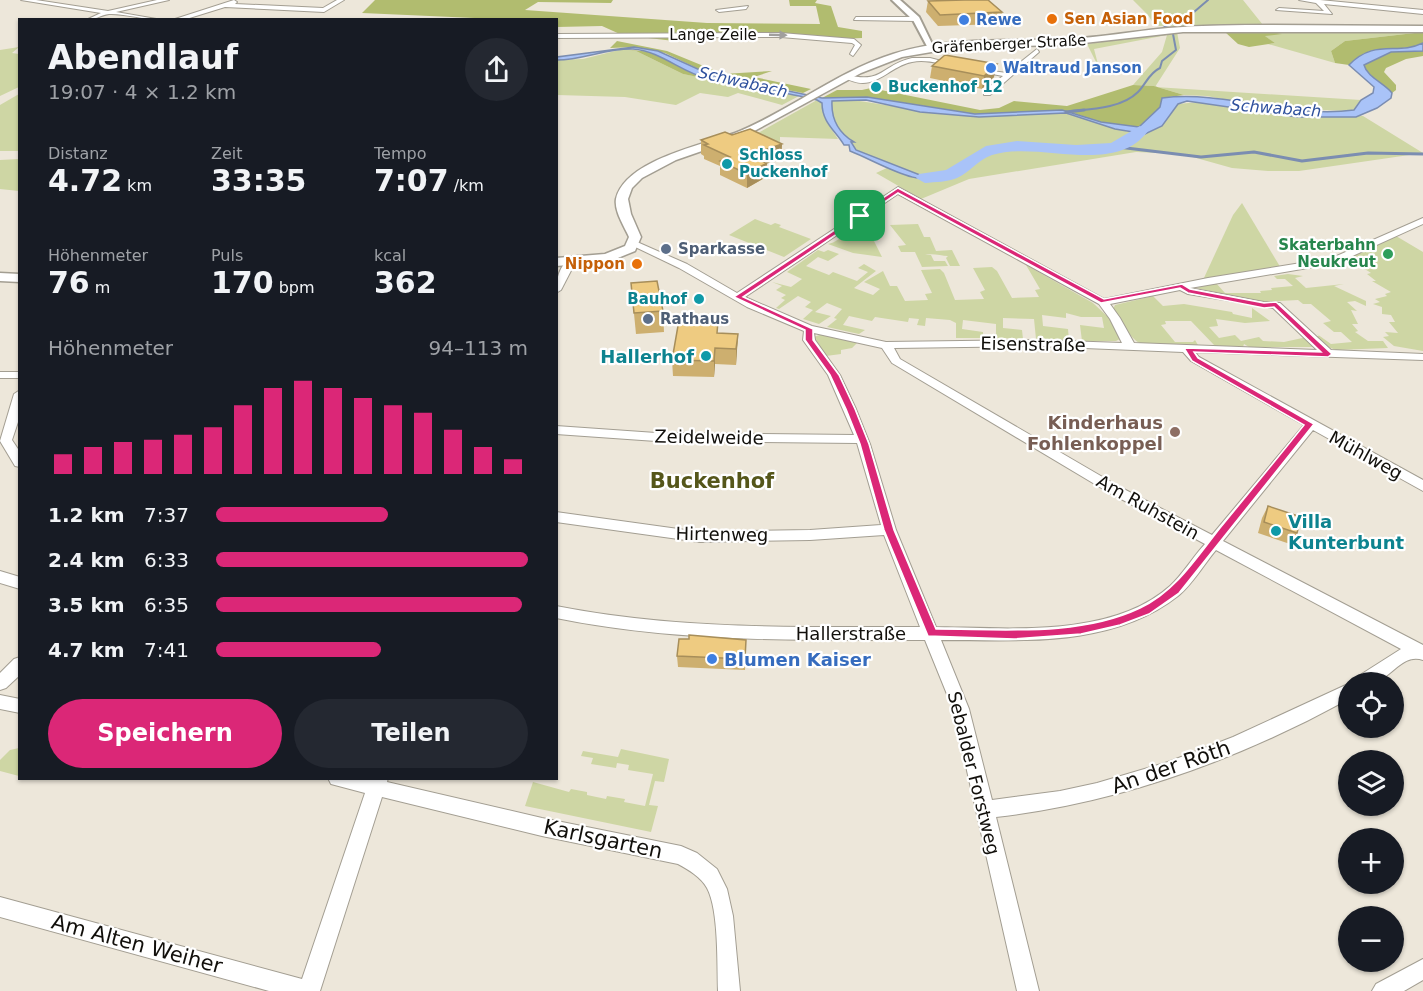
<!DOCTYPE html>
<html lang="de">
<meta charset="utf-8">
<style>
body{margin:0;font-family:"DejaVu Sans",sans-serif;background:#242831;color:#f1f3f6;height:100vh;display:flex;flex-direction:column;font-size:22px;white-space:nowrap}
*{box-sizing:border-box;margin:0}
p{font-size:20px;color:#9ea1a6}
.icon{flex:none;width:33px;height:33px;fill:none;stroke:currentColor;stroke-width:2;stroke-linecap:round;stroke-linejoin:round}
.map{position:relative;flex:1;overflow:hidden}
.side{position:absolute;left:18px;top:18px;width:540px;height:762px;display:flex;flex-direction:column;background:#171b24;border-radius:0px;box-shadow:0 2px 4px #0004}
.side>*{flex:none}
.tools{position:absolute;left:1338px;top:672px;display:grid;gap:12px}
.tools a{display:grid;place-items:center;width:66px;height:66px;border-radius:50%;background:#171b24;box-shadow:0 2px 4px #0004;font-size:30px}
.pin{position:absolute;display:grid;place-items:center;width:51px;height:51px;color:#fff;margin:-26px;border-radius:12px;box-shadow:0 3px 9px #0006}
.round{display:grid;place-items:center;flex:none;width:63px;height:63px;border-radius:32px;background:#242831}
.headline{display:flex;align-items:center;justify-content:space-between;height:102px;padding:0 30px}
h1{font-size:33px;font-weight:600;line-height:45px}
.metrics{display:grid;grid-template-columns:repeat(3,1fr);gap:9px;height:102px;padding:6px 30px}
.metrics div{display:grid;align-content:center}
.metrics b{font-size:30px;font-weight:600}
.metrics small{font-size:16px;font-weight:400}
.metrics p{font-size:16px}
.chart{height:168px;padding:12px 30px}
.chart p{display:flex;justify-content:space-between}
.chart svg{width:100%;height:108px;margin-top:6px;stroke:#db2777;stroke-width:6}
.primary-button{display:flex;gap:12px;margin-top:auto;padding:12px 30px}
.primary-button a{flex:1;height:69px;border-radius:36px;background:#db2777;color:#fff;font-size:24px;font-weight:600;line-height:69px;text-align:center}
.primary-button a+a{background:#242831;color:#f1f3f6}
ul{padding:0 30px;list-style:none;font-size:20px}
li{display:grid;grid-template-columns:96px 72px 1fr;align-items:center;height:45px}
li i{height:15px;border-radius:8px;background:#db2777}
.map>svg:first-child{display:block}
</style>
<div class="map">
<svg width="1423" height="991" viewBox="0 0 1423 991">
<rect width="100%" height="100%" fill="#ede7da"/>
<g fill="#ced6a4">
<polygon points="1133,0 1243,0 1263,25 1155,26 1148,15"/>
<polygon points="1267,31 1423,32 1345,41 1331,51 1335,63 1268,44 1275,43 1263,35 1281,33"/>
<polygon points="1177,32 1180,48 1155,87 1361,100 1355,110 1347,111 1262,107 1207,96 1184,95 1154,86 1133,85 1162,52 1167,35 1094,49 1099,68 1087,44"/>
<polygon points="19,47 12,53 19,54 19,87 0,96 0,50"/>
<polygon points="623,49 636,51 683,74 799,96 782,105 738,93 728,97 700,93 676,105 625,97 557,95 556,60 583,59"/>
<polygon points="19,94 19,151 0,151 0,105"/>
<polygon points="817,100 822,103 826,121 838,139 780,137 780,142 760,138 758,133"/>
<polygon points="853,100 951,115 1066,113 1132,133 1131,137 1137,137 1162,126 1178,104 1199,102 1232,107 1363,116 1423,153 1299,171 1268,171 1232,168 1182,154 1136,152 969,179 921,199 876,173 891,166 855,149 836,125 832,111 832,101"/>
<polygon points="19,159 19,191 0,189 0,160"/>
<polygon points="1242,203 1282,270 1203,280 1233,215"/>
<polygon points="755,219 771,225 775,223 781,225 779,227 811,239 784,257 729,235"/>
<path d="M 918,224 L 924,237 L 930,237 L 936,251 L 952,250 L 960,266 L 950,266 L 946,258 L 948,256 C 941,256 933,253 925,255 L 931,255 L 934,261 L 945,261 L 948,266 L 922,267 L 915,252 L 901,252 L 898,246 L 906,245 L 890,225 Z"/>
<path d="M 860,226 L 865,240 L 873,239 L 882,257 L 853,253 L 828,244 C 843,241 847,227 860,226 Z"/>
<polygon points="1396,236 1423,252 1423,351 1394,346 1383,337 1389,336 1385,332 1398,333 1389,322 1395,322 1391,315 1382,314 1382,307 1373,304 1380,302 1375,299 1387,296 1385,294 1391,292 1372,281 1376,281 1367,274 1371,273 1368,271 1347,259 1368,248 1375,251 1377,249 1371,247"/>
<polygon points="818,250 824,252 828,250 839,254 828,261 818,257 806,266 829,275 833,272 857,281 868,272 858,268 864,264 876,271 854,288 873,295 880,289 864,282 883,271 890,286 897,286 905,301 928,300 925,294 932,293 921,270 940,269 944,273 955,300 984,299 980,292 985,290 973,268 992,267 997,271 1012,298 1039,297 1035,290 1040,289 1026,265 1093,303 1109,318 1120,339 1116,341 1082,341 1080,325 1104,328 1102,317 1081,317 1066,313 1066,318 1042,315 1043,326 1068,329 1069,340 1036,339 1034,319 1003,318 1003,328 1022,330 1023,339 996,338 996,324 963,320 962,329 983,332 983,338 956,338 956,323 950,320 926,318 925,326 917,325 919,319 909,318 908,322 875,317 872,321 849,316 843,325 865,330 859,334 827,327 837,319 834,318 842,309 827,303 815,312 831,316 819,324 803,319 813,310 805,307 811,302 798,296 779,309 776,308 785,300 781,298 786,295 776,290 782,286 772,282 791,287 802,279 787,272"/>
<polygon points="1288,274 1303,276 1295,278 1306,288 1344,284 1334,286 1366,301 1366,306 1355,301 1347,302 1357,311 1351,310 1358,324 1352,324 1358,331 1355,332 1368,341 1383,341 1388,348 1336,350 1328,347 1316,336 1319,336 1317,334 1331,344 1352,342 1341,332 1334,332 1323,323 1331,321 1311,304 1303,304 1298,300 1262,302 1196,288 1216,283 1225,293 1261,293 1260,291 1272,290 1271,288 1293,286 1285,279 1277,279 1274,276"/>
<path d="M 1153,296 L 1163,306 L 1184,304 L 1232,312 L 1233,314 L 1252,318 L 1252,308 L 1270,321 L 1245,323 L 1216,319 L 1218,326 L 1209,327 L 1219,338 L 1235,335 L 1241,341 L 1259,337 L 1263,341 L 1284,342 L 1307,337 L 1316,347 L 1249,347 L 1244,344 L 1243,347 L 1215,346 L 1191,321 L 1165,321 L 1166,324 L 1161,325 L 1175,342 L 1193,342 L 1195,340 L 1198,345 L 1140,343 C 1128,338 1123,319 1113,309 L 1115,305 Z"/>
<polygon points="822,334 858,342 852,348 841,350 841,354 826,356 814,337"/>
<polygon points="19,748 19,776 0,771 0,760 10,750"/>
<polygon points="621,749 669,759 664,782 655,781 649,805 658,806 651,832 525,806 533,782 569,792 571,789 587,792 587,795 606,799 607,796 625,799 624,802 645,806 653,774 628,770 629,765 617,763 616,768 591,764 593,758 581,756 583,751 618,757"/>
</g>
<g fill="#b1bc6f">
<polygon points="375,0 613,0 611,3 538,2 525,10 707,23 820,24 816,6 790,6 789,0 817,0 815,3 831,6 838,27 862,31 862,38 838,39 782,33 697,34 683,42 622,35 602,26 557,27 556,20 497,19 362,13"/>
<polygon points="1267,31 1282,34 1265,36 1275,43 1249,47 1238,44 1225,32"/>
<path d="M 1423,32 L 1423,43 C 1398,55 1374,39 1349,65 L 1335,63 L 1331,51 L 1345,41 Z"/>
<polygon points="617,41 667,51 723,74 772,71 754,77 811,89 803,93 711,75 665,53 634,47 610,48"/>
<polygon points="623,49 651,52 693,73 743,86 683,74 636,51"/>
<polygon points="1423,51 1423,56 1406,59 1386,68 1384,72 1396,85 1396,90 1392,93 1365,70 1364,65 1391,52"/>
<polygon points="1133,85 1154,86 1184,95 1162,98 1160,107 1139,127 1101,122 1070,112 975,114 867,97 822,98 837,90 862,90 871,88 980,110 999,108 1014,101 1067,106"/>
</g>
<path fill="#a9c3f8" stroke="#7b8db1" stroke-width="1.5" d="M 1423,43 L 1423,51 L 1391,52 L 1364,65 C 1367,77 1384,83 1392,93 L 1391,98 L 1377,108 L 1356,117 L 1297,117 L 1187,101 L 1178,104 L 1162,126 L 1145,134 L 1115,129 L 1066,113 L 979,117 L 920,112 L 866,100 L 832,101 C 831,119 839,133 854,142 L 851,142 L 856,150 L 920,175 L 934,177 L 958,169 L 953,176 C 919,190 881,163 850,151 L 849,145 L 844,145 C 836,131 822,123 822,103 L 817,100 C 781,91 745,87 709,79 C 682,73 661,51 633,49 C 607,48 583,60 557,60 L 557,57 L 634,47 L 658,51 L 711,75 L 822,98 L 867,97 L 975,114 L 1062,110 L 1101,122 L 1139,127 L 1160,107 L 1162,98 C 1226,90 1289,119 1354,110 L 1361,100 L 1373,93 L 1374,87 L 1349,65 C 1375,38 1397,56 1423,43 Z"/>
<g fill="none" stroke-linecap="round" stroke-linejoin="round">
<g stroke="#7b8db1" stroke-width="2">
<polyline points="1163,28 1194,12 1208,0"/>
<path d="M 1071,111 C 1093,109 1122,108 1138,92 C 1146,84 1149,73 1160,68 L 1162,61 L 1176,50 L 1173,34"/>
</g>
<g stroke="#7b8db1" stroke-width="3">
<polyline points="1066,112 1084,110"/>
<polyline points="1118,147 1201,157 1254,152 1302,161 1368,153 1423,154"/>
</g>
<path fill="#a9c3f8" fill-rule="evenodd" d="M 1140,126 L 1148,131 C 1114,177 1039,140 992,155 C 979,159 970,172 957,178 C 948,182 935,182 925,183 L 916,178 L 919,174 L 946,170 L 986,146 L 1017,141 L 1076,145 L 1111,143 Z"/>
<g stroke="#a39e92" stroke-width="2">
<g id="minor">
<path d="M 21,0 L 36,0 L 108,11 L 157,0 L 169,0 L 116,12 L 162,20 C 146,20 122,13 109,14 C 101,15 95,20 86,20 L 101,13 Z"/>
<polygon points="234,0 237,2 235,4 323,8 337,0 344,0 324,12 225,7 183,20 172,20"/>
<polygon points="1299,0 1320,0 1423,10 1423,14 1324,4 1332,14 1276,10 1279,8 1324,11 1316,3"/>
<polygon points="748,6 746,9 719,12 716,10"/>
<polygon points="856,17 916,17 919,19 916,21 854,20"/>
<polygon points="781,33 854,39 861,45 853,56 850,54 855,45 852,43 781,37 556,38 556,34"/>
<polygon points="1037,49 1039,52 990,95 984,95 984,91 1003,76 976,71 976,69 1007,73"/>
<path d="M 912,58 L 930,58 L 957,65 L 954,67 C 941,64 926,59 912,62 C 886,67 875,95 843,77 L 847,75 C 884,84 881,65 912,58 Z"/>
<path d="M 898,187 L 1104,299 L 1208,278 L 1332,258 L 1423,218 L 1423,224 L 1337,263 L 1190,288 L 1264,302 L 1280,303 L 1331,350 L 1423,354 L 1423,360 L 1195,352 L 1199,357 L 1423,480 L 1423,491 L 1313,430 L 1223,541 L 1423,645 L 1423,660 C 1403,653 1392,677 1375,682 C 1370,684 1361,682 1355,682 L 1357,677 L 1401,649 L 1216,550 C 1204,564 1193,584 1178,596 C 1112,648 1021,640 941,640 L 969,709 L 992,800 L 1060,791 L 1097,783 L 1168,762 L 1233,737 L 1348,684 L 1348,699 L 1345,701 C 1237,760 1118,803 996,817 L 1039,991 L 1017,991 L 953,709 L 925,640 C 800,640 680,643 556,618 L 556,606 C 678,630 797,627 920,627 L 884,535 L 810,540 L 700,542 L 556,522 L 556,512 L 700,532 L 810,530 L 881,525 L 857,443 L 656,441 L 556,434 L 556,426 L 656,433 L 854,435 L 828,375 L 803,340 L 804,331 L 747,307 L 679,268 L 629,244 L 637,242 L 687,264 L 737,293 ZM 898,194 L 1099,304 L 1110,319 L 1122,343 L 1035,340 L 886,342 L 812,326 L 745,297 ZM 1180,290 L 1188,294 L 1273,308 L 1317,350 L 1134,343 L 1120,318 L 1110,304 ZM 814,333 L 882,348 L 892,363 L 1108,492 L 1205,544 C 1193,557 1183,574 1170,586 C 1112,638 1009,628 936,627 L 896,530 L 870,444 L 856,409 L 840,375 L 815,340 ZM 1035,346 L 1183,352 L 1191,361 L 1304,425 L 1212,535 L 1118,486 L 900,359 L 894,348 Z"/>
<path d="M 571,258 L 576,261 L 561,290 L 556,293 C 556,280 559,265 571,258 Z"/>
<rect x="0" y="372" width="20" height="6"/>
<polygon points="20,390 20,416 12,440 20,452 20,467 15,466 0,441 14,394"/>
<polygon points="0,571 20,577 20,589 0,583"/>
<polygon points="20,657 20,675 6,688 0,690 0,673 14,659"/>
<polygon points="0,695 20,699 20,713 0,709"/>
<path d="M 328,778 L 388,778 L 387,782 L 542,818 L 681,846 L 697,853 L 717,869 L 727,889 L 733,916 L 740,991 L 718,991 C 717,965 719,910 707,888 C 701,877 689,870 678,864 L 542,836 L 382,797 L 320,991 L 269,991 L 0,917 L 0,897 L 302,979 L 365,793 L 331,784 Z"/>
<polygon points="1423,959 1423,980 1404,991 1372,991 1376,984"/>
</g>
</g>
<g stroke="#a39e92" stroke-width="4">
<polygon id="tertiary" points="892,0 900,0 919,17 935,50 929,50 913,20"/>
</g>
<g stroke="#a39e92" stroke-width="3">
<g id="secondary">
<path d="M 1273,25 L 1423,26 L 1423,32 L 1183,32 L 1066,45 L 961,47 L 902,57 L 861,73 L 745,136 L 676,160 L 642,178 L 632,188 L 628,199 L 631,214 L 641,237 L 635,251 L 608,262 L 556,266 L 556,258 L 605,254 L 625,246 L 629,237 C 624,226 614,211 616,199 C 625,160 703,145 735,133 C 790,111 836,72 893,54 C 949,36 1007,42 1065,39 C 1099,38 1134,31 1168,28 C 1203,25 1238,25 1273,25 Z"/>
<polygon points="0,273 20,274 20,282 0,281"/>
</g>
</g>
<use href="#minor" fill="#fff" fill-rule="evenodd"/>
<use href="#tertiary" fill="#fff" fill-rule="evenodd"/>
<use href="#secondary" fill="#fff" fill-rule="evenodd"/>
</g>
<g fill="#cdaf6f">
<polygon points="928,1 1002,12 999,24 938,26 926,12"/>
<polygon points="932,66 994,77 982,89 930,78"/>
<polygon points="732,135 782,144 781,158 767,163 766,177 747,188 720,175 720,166 704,159 704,156 701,154 701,140"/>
<polygon points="631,283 663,311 664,332 636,334"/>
<polygon points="718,333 738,334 736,365 715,364 714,377 673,376 672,360"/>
<polygon points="1268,506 1297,533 1290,544 1258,533 1262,518"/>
<polygon points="746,640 745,670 678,667 677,656"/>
</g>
<g fill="#a78e5a">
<polygon points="997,64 994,77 982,89 984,76"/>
<polygon points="782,144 781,158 767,163 766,177 747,188 747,156"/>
<polygon points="738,334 737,350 736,365 736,349"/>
<polygon points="715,348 715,364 714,377 714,361"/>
</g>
<g fill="#eecb81" stroke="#a78e5a" stroke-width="1.5">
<polygon points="965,0 988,0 1002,12 940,15 928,1"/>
<polygon points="945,55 997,64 984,76 932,66"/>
<polygon points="750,129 782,144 747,156 767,163 747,174 720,161 730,157 704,145 708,144 701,140 725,132 732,135"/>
<polygon points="657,281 663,311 634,313 631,283"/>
<polygon points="679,320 718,321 717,333 738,334 736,349 715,348 714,361 672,360"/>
<polygon points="1268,506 1301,517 1297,533 1264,522"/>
<polygon points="689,635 746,640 745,659 677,656 679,639 689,639"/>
</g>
<defs><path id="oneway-solid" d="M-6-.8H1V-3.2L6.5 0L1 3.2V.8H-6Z" transform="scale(1.5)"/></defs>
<use fill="#a09f9d" href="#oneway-solid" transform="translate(778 35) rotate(2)"/>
<path fill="#db2777" stroke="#fff" stroke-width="1.5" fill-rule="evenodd" d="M 898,188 L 1104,299 L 1182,284 L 1190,289 L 1264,303 L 1276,302 L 1332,354 L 1328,357 L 1194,352 L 1198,358 L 1314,424 L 1179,593 L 1149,614 L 1120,625 L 1081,634 L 1014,639 L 928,636 L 884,530 L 860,444 L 846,409 L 830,375 L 805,340 L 805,330 L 734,297 ZM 898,193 L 1101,303 L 1180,288 L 1188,293 L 1264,308 L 1274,307 L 1321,352 L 1184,348 L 1192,361 L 1304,425 C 1276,460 1248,494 1220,528 C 1197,557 1175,592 1140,608 C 1079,637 1002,629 936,629 L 894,530 L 869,444 L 855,409 L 839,375 L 813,340 L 813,329 L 743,297 Z"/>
<g fill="#e8710a" stroke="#fff" stroke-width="2">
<circle cx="1052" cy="19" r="6"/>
<circle cx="637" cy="264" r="6"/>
</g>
<g fill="#3f7fe0" stroke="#fff" stroke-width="2">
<circle cx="964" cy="20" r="6"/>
<circle cx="991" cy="68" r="6"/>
<circle cx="712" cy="659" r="6"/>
</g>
<g fill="#0f9aa8" stroke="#fff" stroke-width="2">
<circle cx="876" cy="87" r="6"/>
<circle cx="727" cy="164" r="6"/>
<circle cx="699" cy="299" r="6"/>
<circle cx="706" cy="356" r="6"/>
<circle cx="1276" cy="531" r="6"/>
</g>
<g fill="#5c6f8a" stroke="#fff" stroke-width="2">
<circle cx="666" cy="249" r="6"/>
<circle cx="648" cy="319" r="6"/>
</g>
<circle fill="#2e9e5b" stroke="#fff" stroke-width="2" cx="1388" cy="254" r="6"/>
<circle fill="#8d6e63" stroke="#fff" stroke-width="2" cx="1175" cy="432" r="6"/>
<g text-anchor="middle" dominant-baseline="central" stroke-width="4.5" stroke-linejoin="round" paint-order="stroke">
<g font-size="15" font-weight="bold" fill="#c56008" stroke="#fff" text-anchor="start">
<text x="1064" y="19">Sen Asian Food</text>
<text x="625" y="264" text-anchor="end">Nippon</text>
</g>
<g font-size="15" font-weight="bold" fill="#366cbe" stroke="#fff" text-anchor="start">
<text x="976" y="20">Rewe</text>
<text x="1003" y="68">Waltraud Janson</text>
</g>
<g font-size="15" fill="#110f0b" stroke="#fff">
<text x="713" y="35">Lange Zeile</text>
<text transform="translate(1009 44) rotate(-3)">Gräfenberger Straße</text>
</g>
<g font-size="15" font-weight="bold" fill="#0d838f" stroke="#fff" text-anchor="start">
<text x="888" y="87">Buckenhof 12</text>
<text x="739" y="155">Schloss<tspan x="739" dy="17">Puckenhof</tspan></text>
<text x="687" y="299" text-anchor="end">Bauhof</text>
</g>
<g font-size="15" font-weight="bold" fill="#27864d" stroke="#fff" text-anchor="end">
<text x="1376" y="245">Skaterbahn<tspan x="1376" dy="17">Neukreut</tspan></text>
</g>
<g font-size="15" font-weight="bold" fill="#4e5e75" stroke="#fff" text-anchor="start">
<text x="678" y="249">Sparkasse</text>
<text x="660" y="319">Rathaus</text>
</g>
<g font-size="16" font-style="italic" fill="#2f519d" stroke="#fff">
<text transform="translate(743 82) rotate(13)">Schwabach</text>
<text transform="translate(1276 108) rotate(4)">Schwabach</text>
</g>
<g font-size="18" fill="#110f0b" stroke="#fff">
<text transform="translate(1033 344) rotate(1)">Eisenstraße</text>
<text transform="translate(709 437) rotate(1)">Zeidelweide</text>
<text transform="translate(1366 455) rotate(29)">Mühlweg</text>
<text transform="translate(1148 507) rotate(29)">Am Ruhstein</text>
<text transform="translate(722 534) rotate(1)">Hirtenweg</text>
<text x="851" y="633">Hallerstraße</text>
<text transform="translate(974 773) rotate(76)">Sebalder Forstweg</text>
</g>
<g font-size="18" font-weight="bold" fill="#0d838f" stroke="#fff" text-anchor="end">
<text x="694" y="356">Hallerhof</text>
<text x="1288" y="521" text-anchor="start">Villa<tspan x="1288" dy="21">Kunterbunt</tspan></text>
</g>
<g font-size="18" font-weight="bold" fill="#785e54" stroke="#fff" text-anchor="end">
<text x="1163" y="422">Kinderhaus<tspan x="1163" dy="21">Fohlenkoppel</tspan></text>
</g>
<g font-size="18" font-weight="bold" fill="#366cbe" stroke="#fff" text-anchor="start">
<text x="724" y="659">Blumen Kaiser</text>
</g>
<g font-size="21" font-weight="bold" fill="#55561a" stroke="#fff">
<text x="712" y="481">Buckenhof</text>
</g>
<g font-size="21" fill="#110f0b" stroke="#fff">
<text transform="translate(1171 767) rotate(-19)">An der Röth</text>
<text transform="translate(603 839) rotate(12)">Karlsgarten</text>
<text transform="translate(137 944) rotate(15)">Am Alten Weiher</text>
</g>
</g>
</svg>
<div class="tools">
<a><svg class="icon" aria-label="locate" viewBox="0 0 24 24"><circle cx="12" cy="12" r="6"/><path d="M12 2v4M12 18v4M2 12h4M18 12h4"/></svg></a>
<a><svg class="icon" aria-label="layers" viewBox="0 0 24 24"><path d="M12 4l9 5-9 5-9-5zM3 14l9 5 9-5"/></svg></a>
<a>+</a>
<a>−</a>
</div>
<div class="pin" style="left:860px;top:216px;background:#1e9e55"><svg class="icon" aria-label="arrive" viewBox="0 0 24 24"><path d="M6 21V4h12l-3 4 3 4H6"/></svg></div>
<section class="side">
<div class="headline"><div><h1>Abendlauf</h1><p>19:07 · 4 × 1.2 km</p></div><a class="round"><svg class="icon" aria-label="share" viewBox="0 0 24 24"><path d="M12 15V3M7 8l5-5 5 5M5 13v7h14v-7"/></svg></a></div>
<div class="metrics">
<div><p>Distanz</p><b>4.72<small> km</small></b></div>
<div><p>Zeit</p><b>33:35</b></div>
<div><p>Tempo</p><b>7:07<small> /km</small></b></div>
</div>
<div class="metrics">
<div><p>Höhenmeter</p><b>76<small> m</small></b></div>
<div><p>Puls</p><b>170<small> bpm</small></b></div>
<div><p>kcal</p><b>362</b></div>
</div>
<div class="chart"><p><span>Höhenmeter</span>94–113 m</p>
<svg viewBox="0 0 160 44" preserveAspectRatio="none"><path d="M5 44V36M15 44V33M25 44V31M35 44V30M45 44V28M55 44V25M65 44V16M75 44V9M85 44V6M95 44V9M105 44V13M115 44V16M125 44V19M135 44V26M145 44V33M155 44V38"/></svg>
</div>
<ul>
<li><b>1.2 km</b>7:37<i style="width:55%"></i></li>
<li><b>2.4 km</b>6:33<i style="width:100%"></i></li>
<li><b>3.5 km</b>6:35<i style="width:98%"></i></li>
<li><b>4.7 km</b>7:41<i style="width:53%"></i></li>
</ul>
<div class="primary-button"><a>Speichern</a><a>Teilen</a></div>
</section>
</div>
